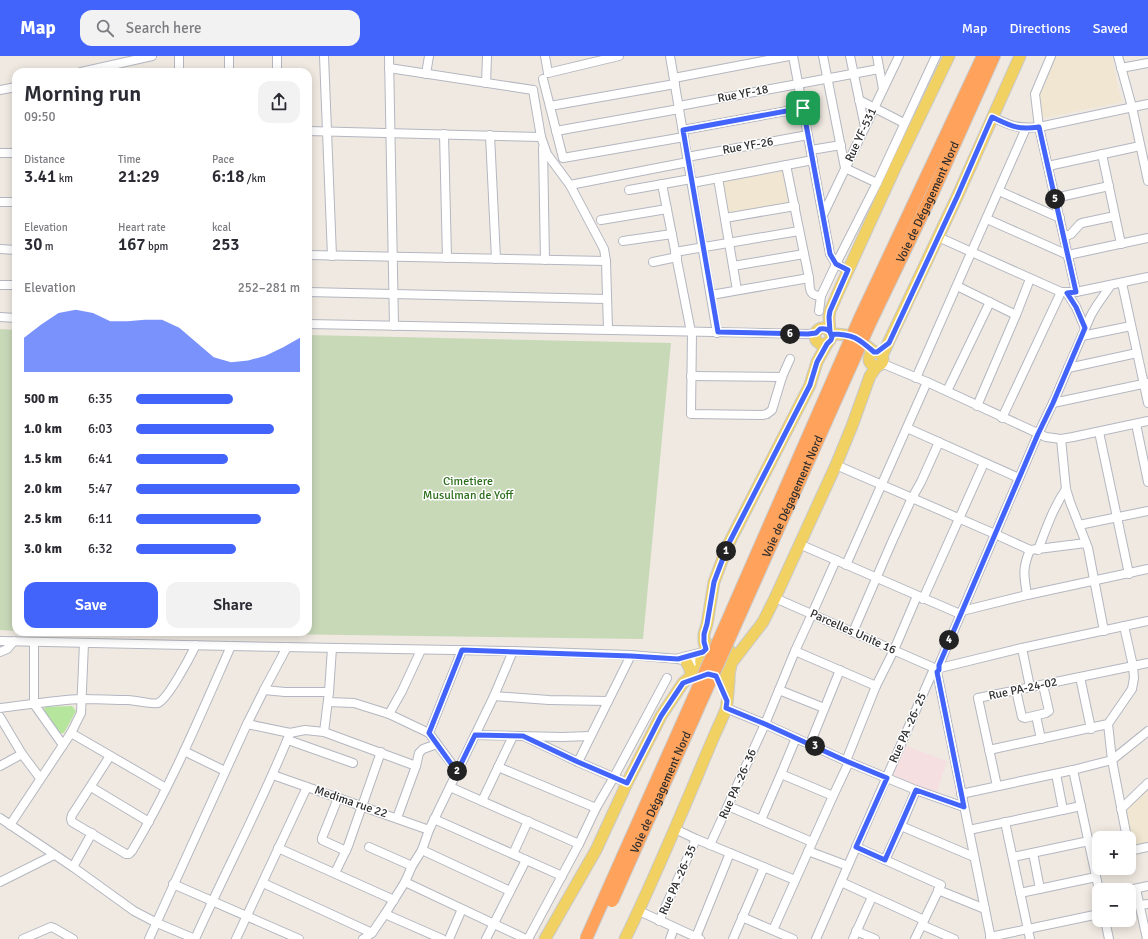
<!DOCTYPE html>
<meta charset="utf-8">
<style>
body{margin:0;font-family:Signika,sans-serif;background:#f2f2f3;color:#2b2b33;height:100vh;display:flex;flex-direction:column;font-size:15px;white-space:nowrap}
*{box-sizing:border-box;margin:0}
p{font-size:13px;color:#7c7c81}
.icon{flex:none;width:22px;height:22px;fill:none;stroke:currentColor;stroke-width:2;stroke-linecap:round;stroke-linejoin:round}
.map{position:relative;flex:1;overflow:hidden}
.details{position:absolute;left:12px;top:12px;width:300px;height:568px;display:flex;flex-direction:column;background:#fff;border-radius:12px;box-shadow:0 2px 10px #0003}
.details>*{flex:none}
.buttons{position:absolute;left:1092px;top:775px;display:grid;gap:8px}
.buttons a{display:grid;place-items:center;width:44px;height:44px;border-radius:8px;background:#fff;box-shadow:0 2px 10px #0003;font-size:20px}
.pin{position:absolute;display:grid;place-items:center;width:34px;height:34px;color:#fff;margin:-17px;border-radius:8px;box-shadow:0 2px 6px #0006}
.km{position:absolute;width:20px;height:20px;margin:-10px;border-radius:50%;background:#222;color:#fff;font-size:11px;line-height:20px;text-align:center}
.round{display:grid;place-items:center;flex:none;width:42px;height:42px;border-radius:12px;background:#f2f2f3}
.summary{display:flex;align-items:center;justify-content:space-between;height:68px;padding:0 12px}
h1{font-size:22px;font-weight:600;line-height:30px}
.metrics{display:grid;grid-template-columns:repeat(3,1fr);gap:6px;height:68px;padding:4px 12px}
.metrics div{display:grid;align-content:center}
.metrics b{font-size:17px;font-weight:600}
.metrics small{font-size:11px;font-weight:400}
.metrics p{font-size:11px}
.chart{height:112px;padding:8px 12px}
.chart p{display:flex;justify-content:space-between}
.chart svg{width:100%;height:72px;margin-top:4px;fill:#4264fb;opacity:.7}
.button{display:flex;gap:8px;margin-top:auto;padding:8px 12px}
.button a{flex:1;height:46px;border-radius:12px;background:#4264fb;color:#fff;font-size:16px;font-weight:600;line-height:46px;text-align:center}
.button a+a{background:#f2f2f3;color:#2b2b33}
ul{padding:0 12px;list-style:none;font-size:13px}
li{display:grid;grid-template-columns:64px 48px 1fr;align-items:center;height:30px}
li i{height:10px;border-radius:5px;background:#4264fb}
header{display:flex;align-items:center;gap:24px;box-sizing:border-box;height:56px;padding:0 20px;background:#4264fb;color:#fff}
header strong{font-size:19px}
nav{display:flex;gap:22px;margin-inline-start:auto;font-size:14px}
.search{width:280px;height:36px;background:#f2f2f3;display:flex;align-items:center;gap:10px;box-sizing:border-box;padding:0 14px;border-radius:12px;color:#7c7c81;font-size:15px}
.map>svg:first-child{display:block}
</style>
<header>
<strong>Map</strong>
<div class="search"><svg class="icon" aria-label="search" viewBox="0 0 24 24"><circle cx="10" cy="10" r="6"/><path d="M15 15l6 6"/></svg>Search here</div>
<nav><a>Map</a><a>Directions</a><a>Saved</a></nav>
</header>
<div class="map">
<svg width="1148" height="883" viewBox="0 0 1148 883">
<rect width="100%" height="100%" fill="#efe9e1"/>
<g fill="#f0e6d1">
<polygon points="1049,0 1112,0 1117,26 1122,46 1039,63 1034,34"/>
<polygon points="784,115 790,150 726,160 721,125"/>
<polygon points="1148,731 1148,789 1132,792 1123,755"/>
</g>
<polygon fill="#f5dfe0" points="906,690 947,705 935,741 891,723"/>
<polygon fill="#b6e59e" points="72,650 76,655 64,677 59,677 43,655 45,651"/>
<g fill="#c8d9b8">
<polygon points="0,273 16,274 16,575 0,574"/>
<polygon points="308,279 671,287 643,583 117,576 308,576"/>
</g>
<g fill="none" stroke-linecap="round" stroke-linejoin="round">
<g stroke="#b4b7c1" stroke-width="10">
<g id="minor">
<polyline points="179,0 179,16"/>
<polyline points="229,0 229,16"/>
<polyline points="277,0 277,16"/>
<polyline points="324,0 332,200"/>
<polyline points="389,0 394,270"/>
<polyline points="545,0 548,17"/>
<polyline points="670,0 717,277"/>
<polyline points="793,0 830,198 836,208 848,214"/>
<polyline points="823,0 845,112 877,127"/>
<polyline points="850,0 865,71"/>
<polyline points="877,0 883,33"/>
<polyline points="1051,0 1035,38 1039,71 1076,236"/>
<polyline points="1118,0 1132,51 1148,125"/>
<polyline points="389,12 533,34"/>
<polyline points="1121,12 1148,7"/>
<polyline points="81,16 152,0"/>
<polyline points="548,17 619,0"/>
<polyline points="426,18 429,0"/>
<polyline points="674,22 789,0"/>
<polyline points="543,23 563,102 684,81"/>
<polyline points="486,27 487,0"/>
<polyline points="0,34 16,31"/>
<polyline points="533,34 541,81 547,98 570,129 604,193 606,205 608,274"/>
<polyline points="859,44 904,67"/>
<polyline points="550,50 675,28"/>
<polyline points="679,50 879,13"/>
<path d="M 992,61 C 1011,70 1017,73 1039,71 L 1148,48"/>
<polyline points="683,74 803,52"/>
<polyline points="308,75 541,81"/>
<polyline points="556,75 679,53"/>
<polyline points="444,78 447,202"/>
<polyline points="490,79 496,203"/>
<polyline points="543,92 545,204"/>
<polyline points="811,94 841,89"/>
<polyline points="0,97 16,97"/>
<polyline points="1102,98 1121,188"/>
<polyline points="687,101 808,79"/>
<path d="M 786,109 L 809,222 C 810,232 808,240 821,240 L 819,255"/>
<polyline points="1048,110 1140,90"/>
<polyline points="718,122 737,234"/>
<polyline points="692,127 813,104"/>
<polyline points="662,128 691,276"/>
<polyline points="570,129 688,106"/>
<polyline points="629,134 691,123"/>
<polyline points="999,135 1060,162"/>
<polyline points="1055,142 1109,130"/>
<polyline points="0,146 16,146"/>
<polyline points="823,159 899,0"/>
<polyline points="725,162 795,150"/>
<polyline points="987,163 1068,199 1148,182"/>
<polyline points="601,164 667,153"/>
<polyline points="938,181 1061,236 1076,236 1148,221"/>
<polyline points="1064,181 1071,178 1080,168 1082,167 1115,160"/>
<polyline points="623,185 672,178"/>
<polyline points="0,193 16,194"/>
<polyline points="675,196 799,175"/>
<polyline points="308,199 606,205"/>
<polyline points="653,206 677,201"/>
<polyline points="733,210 804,198"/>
<polyline points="1122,227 1148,347"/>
<polyline points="0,229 16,229"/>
<polyline points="957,230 1016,259"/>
<polyline points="308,236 607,243"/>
<polyline points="1067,237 1076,251 1085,272"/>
<polyline points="711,239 809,222"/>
<polyline points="821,240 836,208 877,127 936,0"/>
<polyline points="0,261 16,262"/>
<polyline points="308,268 808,278 816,277"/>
<polyline points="692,276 691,358 762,359 767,358 772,354 782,321 790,303"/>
<polyline points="1082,280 1131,270"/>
<polyline points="881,307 927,326 1046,381 1061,383 1073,381 1148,365"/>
<polyline points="1068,312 1137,297"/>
<polyline points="691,320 782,321"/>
<polyline points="916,322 1026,72"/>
<polyline points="947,335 990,246"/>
<polyline points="1053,347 1148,327"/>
<polyline points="977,350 1016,259 1030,223"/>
<polyline points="1002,362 1061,236"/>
<polyline points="1136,368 1148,426"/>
<polyline points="907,372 1019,422"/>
<polyline points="1099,376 1129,518"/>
<polyline points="1061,383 1066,433 1070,446 1088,492 1104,575"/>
<polyline points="836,409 995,478 1030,494 1086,487"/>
<polyline points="1079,469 1148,455"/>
<polyline points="799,488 960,558"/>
<path d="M 1038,494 C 1046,473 1053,452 1066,433"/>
<polyline points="846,509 927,326"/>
<path d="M 1027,539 C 1024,519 1022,513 1030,494"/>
<polyline points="775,542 932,611"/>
<polyline points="923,543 984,407"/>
<polyline points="962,555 1027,539 1148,513"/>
<polyline points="853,576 891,488 912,442 921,426 939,386"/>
<polyline points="0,585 231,590 513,595 631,599 678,603 701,608"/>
<polyline points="34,586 34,648 63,689"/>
<polyline points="1022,592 1030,631"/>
<polyline points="795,595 876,630"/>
<polyline points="0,596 7,593 14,585"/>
<polyline points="679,602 703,596"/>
<polyline points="939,609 1038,378 1053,347 1091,259 1097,249 1111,229"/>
<polyline points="940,612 1022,592 1148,565"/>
<polyline points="937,616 991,883"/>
<polyline points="1080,621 1091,673"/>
<polyline points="264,634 285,636 329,636"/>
<polyline points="779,634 824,652"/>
<polyline points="1016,634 1022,661 1025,662 1046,657 1049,655 1043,629"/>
<polyline points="494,640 549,644 608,645"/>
<polyline points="328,646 354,647 389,658 429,677 457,715"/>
<path d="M 0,652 C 27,649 55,644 82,643 C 97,643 113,644 128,644 C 135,644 154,649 158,647 C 168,643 190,601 196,589"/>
<polyline points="726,652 765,668 846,705 916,734 964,751"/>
<polyline points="389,658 402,635 421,594"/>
<polyline points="1036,660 1041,683"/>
<polyline points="0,661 22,698 40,722"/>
<polyline points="247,668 290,677 305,674 324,676 416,710"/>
<polyline points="1108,668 1112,704 1127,782"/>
<polyline points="324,676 329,636 332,592"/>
<polyline points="71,677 166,732"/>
<polyline points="429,677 462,594"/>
<polyline points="475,679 562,681 590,680"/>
<polyline points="526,681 578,706 627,727"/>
<polyline points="288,684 353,707"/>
<polyline points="810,688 840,614"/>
<polyline points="989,694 1108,668 1132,633 1134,622 1133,610 1124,570"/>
<polyline points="184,695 225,715"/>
<path d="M 110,700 L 72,759 L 71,763 L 72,766 L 126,798 L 129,798 L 132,795 C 171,730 200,660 231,590"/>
<polyline points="846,705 876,630 894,594 917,540"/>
<polyline points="578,706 631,599"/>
<polyline points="0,710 22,698"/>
<polyline points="498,711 596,752"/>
<polyline points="1073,714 1099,834"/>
<polyline points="781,718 833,740"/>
<polyline points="1056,718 1063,754"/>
<polyline points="273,719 429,774"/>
<polyline points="997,730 978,642 1148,607"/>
<polyline points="91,731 149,766"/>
<polyline points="450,731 579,788"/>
<polyline points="916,734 901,770 974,801"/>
<polyline points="961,738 1073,714 1112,704 1148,675"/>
<polyline points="338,742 322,782 322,784 346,795"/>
<polyline points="482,745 513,680"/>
<polyline points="728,750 812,786"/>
<polyline points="1121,753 1148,727"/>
<polyline points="0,762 73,811 134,855 157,867 195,883"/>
<polyline points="397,762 416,710 419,697 423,693 437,688"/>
<polyline points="434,763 562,820"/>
<polyline points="761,764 781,718 796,682"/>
<polyline points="1005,766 1030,883"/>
<polyline points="10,769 71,677 81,657 84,587"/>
<polyline points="675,773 696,783 795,824"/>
<polyline points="969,774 1081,750"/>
<polyline points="710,789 765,668 795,595 812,558 836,504"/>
<polyline points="369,791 412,810"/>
<polyline points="856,791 941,829 915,883"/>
<polyline points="278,792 394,844"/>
<polyline points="422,794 510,835"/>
<polyline points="808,795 848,810"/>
<polyline points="1129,795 1148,791"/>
<polyline points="1033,797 1040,833"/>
<polyline points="513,798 528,765"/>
<polyline points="1013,801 1089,785"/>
<polyline points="885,804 901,770"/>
<polyline points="73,811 92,777"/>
<polyline points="335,817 348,790 381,696"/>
<polyline points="0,826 54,799"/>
<polyline points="405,826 526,883"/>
<polyline points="841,826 924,864"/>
<polyline points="263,827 372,877"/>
<polyline points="173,828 299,883"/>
<polyline points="1136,833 1147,883"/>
<polyline points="938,834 985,853"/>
<polyline points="1129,834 1148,830"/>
<polyline points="1020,837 1096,821"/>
<polyline points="1140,849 1148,848"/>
<polyline points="639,855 700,883"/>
<polyline points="385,858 442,883"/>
<polyline points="742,861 793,883"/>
<polyline points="1105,864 1109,883"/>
<polyline points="659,865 696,783"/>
<polyline points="922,869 954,883"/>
<polyline points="773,874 833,740 849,706"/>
<polyline points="856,875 875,883"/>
<polyline points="696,881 730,797"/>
<polyline points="990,881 1099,858"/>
<polyline points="23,883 51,871 54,872 73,883"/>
<polyline points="149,883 247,668 264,634 287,591"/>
<path d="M 195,883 C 226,814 262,747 290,677"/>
<polyline points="236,883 307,731"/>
<polyline points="363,883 372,877 385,858 405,826 412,810 422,794 429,774 494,640 513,595"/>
<polyline points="449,883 462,853"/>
<polyline points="486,883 526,804"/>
<polyline points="528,883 579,788 596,752 614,721 667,622"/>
<polyline points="670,883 674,872"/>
<polyline points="733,883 764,811"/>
<polyline points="816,883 933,615"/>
<polyline points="853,883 872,841"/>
</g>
</g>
<g stroke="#c9c9c9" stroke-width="13">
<g id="major">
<circle cx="823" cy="280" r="8"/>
<polyline points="830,276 829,261 830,255 841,230 895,112 949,0"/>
<path d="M 831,278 C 853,278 858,282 874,296"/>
<circle cx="876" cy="303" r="7"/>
<polyline points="882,300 957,141 1020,0"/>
<polyline points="706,593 704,586 704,578 707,568 714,526 728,489 810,329 817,306 827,288"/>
<polyline points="686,605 690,613 691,619"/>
<polyline points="733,605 763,566 775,542 836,409 852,370 870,320 877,310"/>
<polyline points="545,883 596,794 627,727 661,660 683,627 702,611"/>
<path d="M 625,883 C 650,832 672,780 694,728 C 701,711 708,694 715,678 C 719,669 723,661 726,653 C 728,644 728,634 729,626 C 729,622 729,617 730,614 C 732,604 735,596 724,590 C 720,589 716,588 712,589 C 709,590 707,592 705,594 C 691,611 715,630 730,613"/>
</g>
</g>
<g stroke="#c9c9c9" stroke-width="14">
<g id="highway">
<polyline points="860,262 983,0"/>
<path id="s1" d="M 870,267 L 934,134 L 994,0"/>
</g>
</g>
<use href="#minor" stroke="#fff" stroke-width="8"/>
<use href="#major" stroke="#f2d163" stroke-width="11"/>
<use href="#highway" stroke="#ffa35c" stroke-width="12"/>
<g stroke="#c9c9c9" stroke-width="14" stroke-linecap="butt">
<g id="highway-bridge">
<path id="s2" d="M 612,845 L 870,267"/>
<polyline points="586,883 701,625 860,262"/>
</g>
</g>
<use href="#highway-bridge" stroke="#ffa35c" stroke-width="12"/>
</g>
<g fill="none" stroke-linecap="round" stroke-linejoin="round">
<g stroke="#fff" stroke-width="8">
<path id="route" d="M 803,52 L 830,198 L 836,208 L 848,214 L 830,255 L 829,261 L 830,276 L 832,281 L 831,284 L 827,288 L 817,306 L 810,329 L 728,489 L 714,526 L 707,568 L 704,578 L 704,586 L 706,593 L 703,596 L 678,603 L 631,600 L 462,594 L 429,677 L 457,716 L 475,679 L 523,680 L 578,706 L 627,727 L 661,660 L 683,627 L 708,618 L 716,620 L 727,645 L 726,652 L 765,668 L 846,705 L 887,722 L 856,791 L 885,804 L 916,734 L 964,751 L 937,616 L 939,614 L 939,609 L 1038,378 L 1053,347 L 1085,272 L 1076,251 L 1067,237 L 1076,236 L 1039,71 C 1017,74 1011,70 992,61 L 957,141 L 889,287 L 877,296 L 874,296 C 858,282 853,278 831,278 C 829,273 825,272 820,273 L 816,277 L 808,278 L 718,276 L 683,74 L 803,52"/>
</g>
<use href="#route" stroke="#4264fb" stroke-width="5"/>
</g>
<g text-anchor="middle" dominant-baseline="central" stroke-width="3" stroke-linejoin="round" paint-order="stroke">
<g font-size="12" fill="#2e2e2e" stroke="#fff">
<text transform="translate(743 38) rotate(-11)">Rue YF-18</text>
<text transform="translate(861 79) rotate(-65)">Rue YF-531</text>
<text transform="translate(748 90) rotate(-10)">Rue YF-26</text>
<text stroke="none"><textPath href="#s1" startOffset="134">Voie de Dégagement Nord</textPath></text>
<text stroke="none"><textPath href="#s2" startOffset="443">Voie de Dégagement Nord</textPath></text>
<text transform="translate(853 576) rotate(24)">Parcelles Unite 16</text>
<text transform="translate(1023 633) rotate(-12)">Rue PA-24-02</text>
<text transform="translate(908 672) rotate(-66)">Rue PA -26- 25</text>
<text transform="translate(738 728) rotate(-66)">Rue PA -26- 36</text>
<text stroke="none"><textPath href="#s2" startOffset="119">Voie de Dégagement Nord</textPath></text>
<text transform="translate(351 746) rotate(19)">Medima rue 22</text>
<text transform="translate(678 824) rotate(-66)">Rue PA -26- 35</text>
</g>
<g font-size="12" fill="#2c6e1b" stroke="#fff">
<text x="468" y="425">Cimetiere<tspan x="468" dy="14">Musulman de Yoff</tspan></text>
</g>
</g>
</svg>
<div class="buttons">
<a>+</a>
<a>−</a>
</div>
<div class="pin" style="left:803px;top:52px;background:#1e9e55"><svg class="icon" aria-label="arrive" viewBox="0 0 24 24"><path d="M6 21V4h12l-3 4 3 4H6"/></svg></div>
<b class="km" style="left:726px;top:495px">1</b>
<b class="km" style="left:457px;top:715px">2</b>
<b class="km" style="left:815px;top:690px">3</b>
<b class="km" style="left:949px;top:584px">4</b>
<b class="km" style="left:1055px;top:143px">5</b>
<b class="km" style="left:790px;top:278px">6</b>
<section class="details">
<div class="summary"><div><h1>Morning run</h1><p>09:50</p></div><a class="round"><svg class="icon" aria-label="share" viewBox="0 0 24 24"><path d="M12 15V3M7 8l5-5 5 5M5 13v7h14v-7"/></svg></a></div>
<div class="metrics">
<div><p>Distance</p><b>3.41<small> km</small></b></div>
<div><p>Time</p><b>21:29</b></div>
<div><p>Pace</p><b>6:18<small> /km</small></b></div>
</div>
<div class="metrics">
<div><p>Elevation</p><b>30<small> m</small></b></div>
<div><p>Heart rate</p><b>167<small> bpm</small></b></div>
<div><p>kcal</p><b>253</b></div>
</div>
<div class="chart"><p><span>Elevation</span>252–281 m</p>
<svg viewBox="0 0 160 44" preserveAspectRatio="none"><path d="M0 44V23L10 15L20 8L30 6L40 8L50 13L60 13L70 12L80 12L90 17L100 26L110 35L120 38L130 37L140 34L150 29L160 23V44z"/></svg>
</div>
<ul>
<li><b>500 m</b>6:35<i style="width:59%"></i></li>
<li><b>1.0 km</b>6:03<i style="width:84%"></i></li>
<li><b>1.5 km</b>6:41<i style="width:56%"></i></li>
<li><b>2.0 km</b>5:47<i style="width:100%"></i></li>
<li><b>2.5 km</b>6:11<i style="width:76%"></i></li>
<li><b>3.0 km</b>6:32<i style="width:61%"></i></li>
</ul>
<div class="button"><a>Save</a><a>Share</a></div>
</section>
</div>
